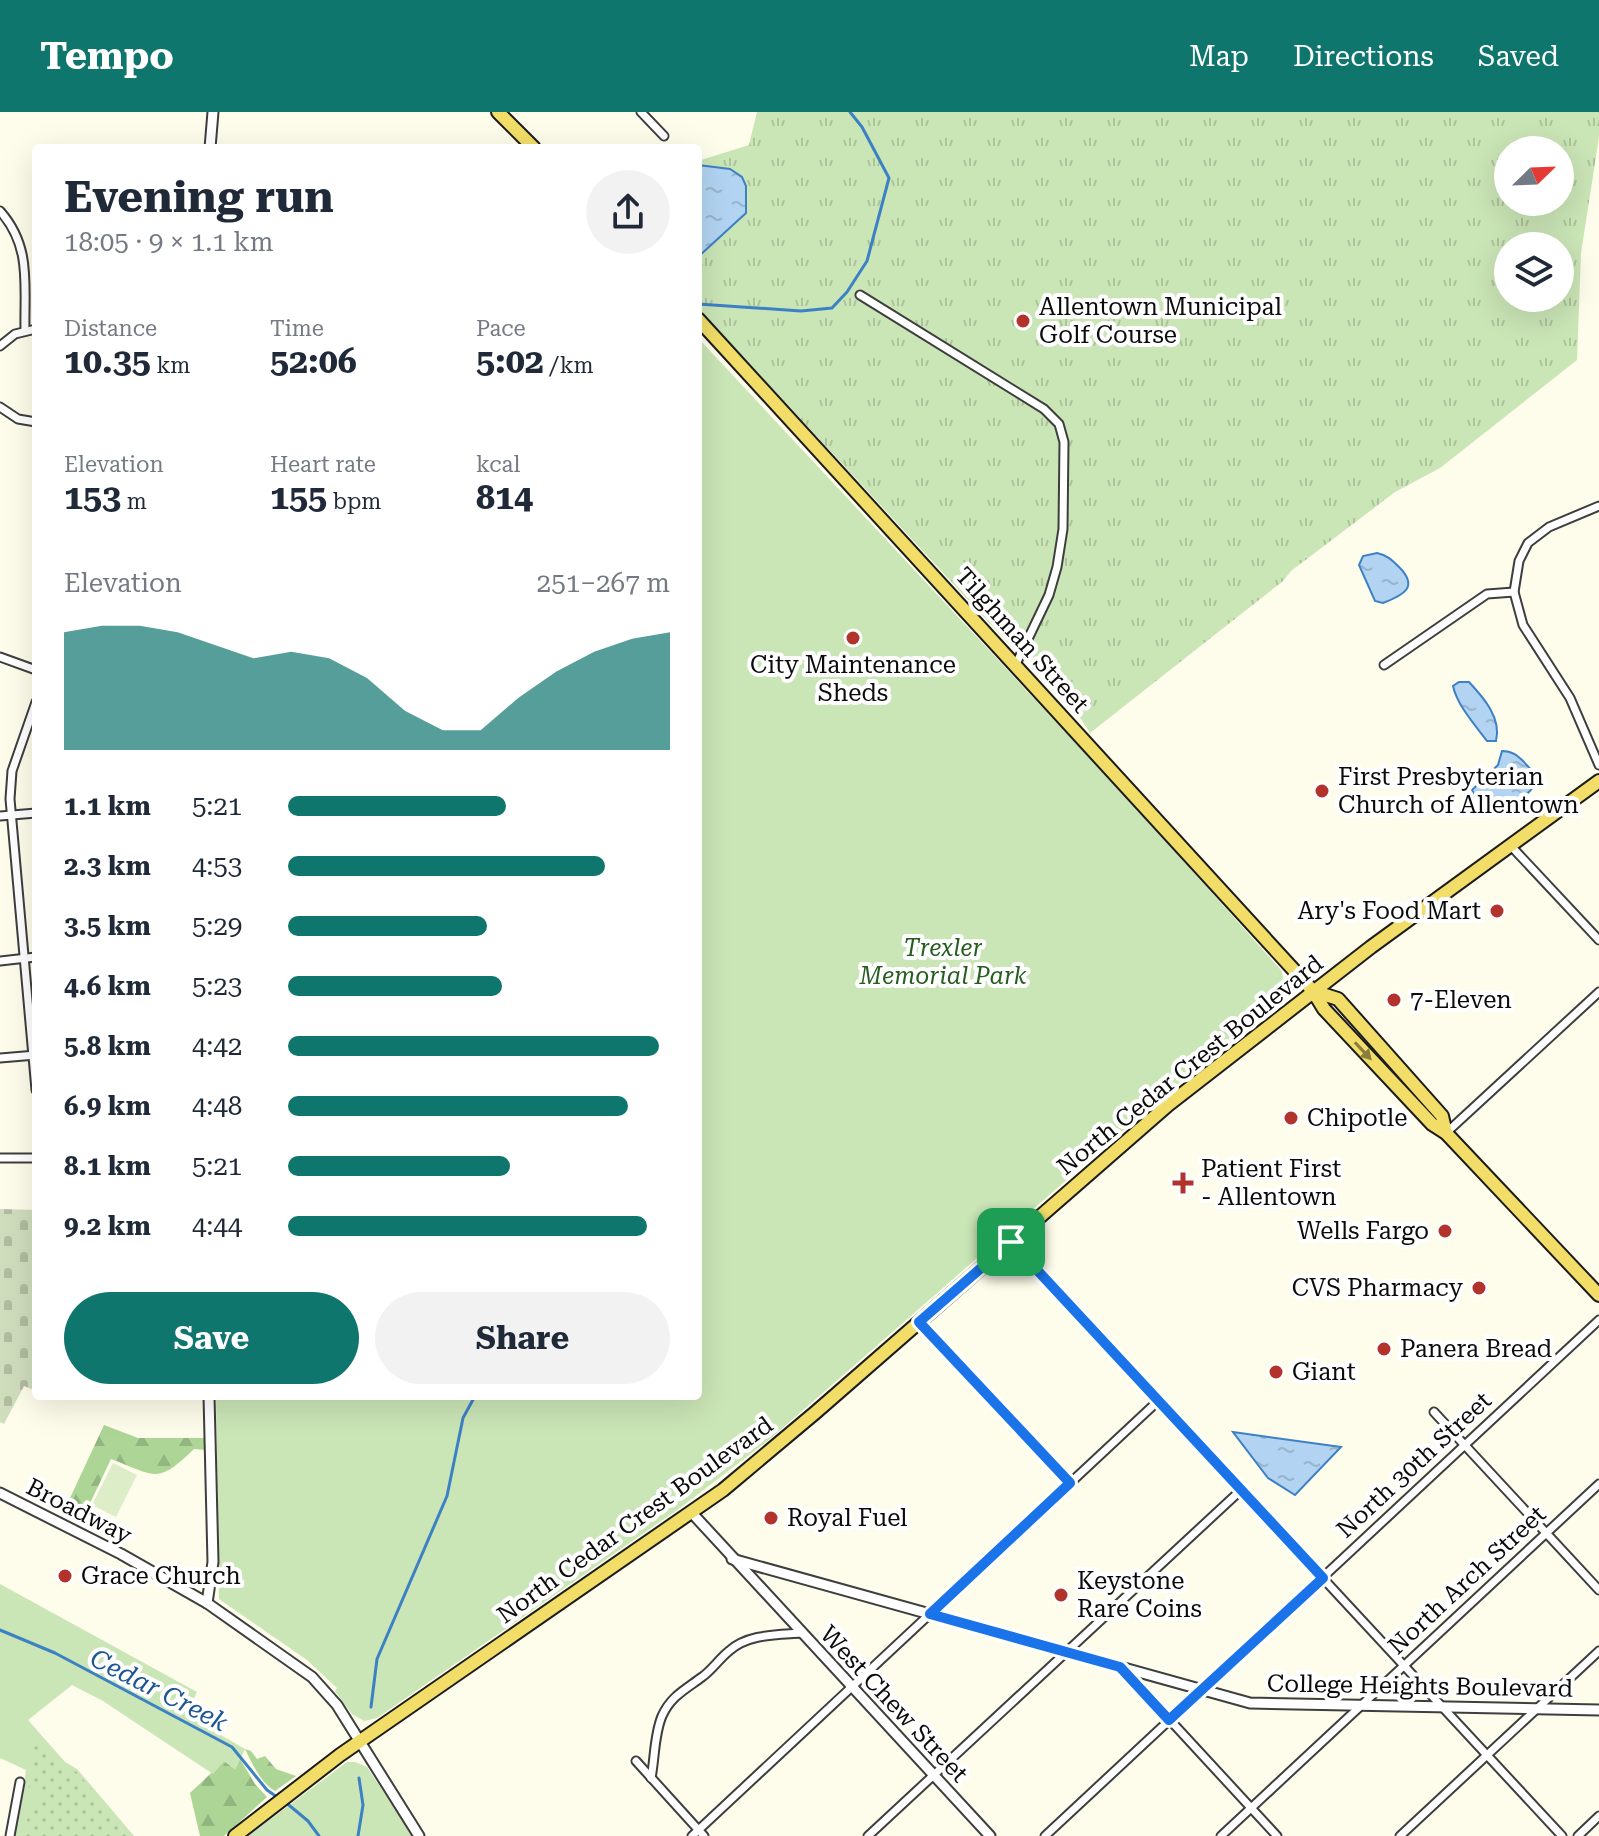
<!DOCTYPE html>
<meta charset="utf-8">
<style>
body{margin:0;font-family:"Roboto Serif",serif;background:#f2f2f3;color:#1f2937;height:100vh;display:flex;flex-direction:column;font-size:30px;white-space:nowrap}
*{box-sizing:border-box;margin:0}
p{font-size:26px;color:#747a83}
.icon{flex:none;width:44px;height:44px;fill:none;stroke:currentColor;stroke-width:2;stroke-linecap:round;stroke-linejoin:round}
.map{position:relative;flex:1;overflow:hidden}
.panel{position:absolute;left:32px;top:32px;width:670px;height:1256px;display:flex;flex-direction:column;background:#fff;border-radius:8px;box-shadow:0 8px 32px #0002}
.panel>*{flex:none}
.needle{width:52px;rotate:67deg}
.fabs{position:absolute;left:1494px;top:24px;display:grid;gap:16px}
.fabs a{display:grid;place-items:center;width:80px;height:80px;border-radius:50%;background:#fff;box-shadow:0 8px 32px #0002;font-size:40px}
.pin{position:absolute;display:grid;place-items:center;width:68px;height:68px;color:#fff;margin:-34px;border-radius:16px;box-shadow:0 4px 12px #0006}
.round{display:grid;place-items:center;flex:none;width:84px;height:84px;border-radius:42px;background:#f2f2f3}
.overview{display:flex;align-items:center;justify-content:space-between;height:136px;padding:0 32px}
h1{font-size:44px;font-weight:700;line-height:60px}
.metrics{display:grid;grid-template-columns:repeat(3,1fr);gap:12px;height:136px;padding:8px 32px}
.metrics div{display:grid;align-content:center}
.metrics b{font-size:34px;font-weight:700}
.metrics small{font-size:22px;font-weight:400}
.metrics p{font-size:22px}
.chart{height:224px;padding:16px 32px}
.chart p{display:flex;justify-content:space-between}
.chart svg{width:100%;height:144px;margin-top:8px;fill:#0f766e;opacity:.7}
.button{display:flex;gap:16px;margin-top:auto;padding:16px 32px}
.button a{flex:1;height:92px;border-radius:48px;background:#0f766e;color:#fff;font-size:32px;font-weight:700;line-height:92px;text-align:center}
.button a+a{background:#f2f2f3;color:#1f2937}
ul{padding:0 32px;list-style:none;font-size:26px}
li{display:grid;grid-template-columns:128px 96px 1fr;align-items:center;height:60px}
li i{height:20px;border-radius:10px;background:#0f766e}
header{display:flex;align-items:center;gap:48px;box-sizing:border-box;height:112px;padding:0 40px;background:#0f766e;color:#fff}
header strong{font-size:38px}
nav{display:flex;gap:44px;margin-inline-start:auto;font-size:28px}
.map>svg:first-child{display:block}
</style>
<header>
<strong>Tempo</strong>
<nav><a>Map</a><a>Directions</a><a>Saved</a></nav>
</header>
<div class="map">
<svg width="1599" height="1724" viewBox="0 0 1599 1724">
<defs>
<pattern id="grass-tufts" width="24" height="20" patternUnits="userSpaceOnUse" patternTransform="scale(2)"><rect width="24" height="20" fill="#cae5b6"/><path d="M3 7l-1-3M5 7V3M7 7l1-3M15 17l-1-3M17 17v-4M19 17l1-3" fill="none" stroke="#acc39b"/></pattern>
<pattern id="forest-firs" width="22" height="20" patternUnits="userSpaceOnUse" patternTransform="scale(2)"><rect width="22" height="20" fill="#acd596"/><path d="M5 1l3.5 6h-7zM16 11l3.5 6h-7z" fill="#93b680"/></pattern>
<pattern id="cemetery-stones" width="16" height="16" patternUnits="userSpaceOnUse" patternTransform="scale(2)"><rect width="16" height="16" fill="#d0ddbd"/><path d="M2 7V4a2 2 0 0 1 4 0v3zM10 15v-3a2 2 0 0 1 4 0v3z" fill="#b1bca1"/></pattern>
<pattern id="garden-dots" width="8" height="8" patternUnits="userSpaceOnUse" patternTransform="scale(2)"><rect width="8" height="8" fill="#cae5b6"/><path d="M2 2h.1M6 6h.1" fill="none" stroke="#acc39b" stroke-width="1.8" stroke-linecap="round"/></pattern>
<pattern id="water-ripples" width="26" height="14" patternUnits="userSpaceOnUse" patternTransform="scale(2)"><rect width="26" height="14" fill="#b2d4f2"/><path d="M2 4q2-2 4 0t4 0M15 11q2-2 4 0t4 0" fill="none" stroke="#98b5ce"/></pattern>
</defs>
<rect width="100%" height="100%" fill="#fefcea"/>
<path fill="url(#grass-tufts)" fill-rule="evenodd" d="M 757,0 L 1599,0 L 1599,25 L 1581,141 L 1577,248 L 1440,356 L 1395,380 L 1291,459 L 1283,469 L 1090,621 C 1070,587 1039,557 1008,531 L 698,196 L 698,49 L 749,33 ZM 1508,38 L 1560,38 L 1560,90 L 1508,90 ZM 1508,134 L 1560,134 L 1560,186 L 1508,186 Z"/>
<g fill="url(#forest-firs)">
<path d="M 104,1313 L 138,1326 L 204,1326 L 206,1338 L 194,1337 C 157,1373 156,1364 111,1347 L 84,1404 L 64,1399 Z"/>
<path d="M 245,1637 L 251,1639 L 257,1647 L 265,1644 L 276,1657 L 296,1664 L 275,1679 C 260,1670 253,1653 245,1637 Z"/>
<polygon points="240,1647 255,1672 267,1685 224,1724 200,1724 190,1681 224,1649 235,1657"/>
</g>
<polygon fill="url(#cemetery-stones)" points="0,1097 36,1098 36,1279 24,1274 4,1312 0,1310"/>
<g fill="#cae5b6">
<polygon points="698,226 1124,683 1281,858 1286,876 1277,895 1238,922 1158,988 770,1327 680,1396 377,1606 364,1609 352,1602 335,1579 337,1576 307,1548 219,1487 216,1284 698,1284"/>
<polygon points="0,1472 197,1580 186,1603 245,1637 235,1657 224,1649 213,1662 103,1589 72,1573 28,1608 65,1650 77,1657 134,1724 15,1724 26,1658 0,1646"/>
<polygon points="347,1650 355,1650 367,1655 413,1724 248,1724"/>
</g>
<polygon fill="url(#garden-dots)" points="36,1623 63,1654 77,1660 131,1724 24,1724 30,1693 38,1694 39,1678 28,1675"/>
<polygon fill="#dcedc7" points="113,1351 137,1363 116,1405 92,1393"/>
<g fill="url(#water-ripples)" stroke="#3d81c5" stroke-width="2">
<polygon points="698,53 730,57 742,65 746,74 746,101 698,145"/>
<path d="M 1377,441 C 1387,443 1392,448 1399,455 C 1419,475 1404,483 1383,491 L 1375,489 L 1359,453 L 1363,444 Z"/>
<path d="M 1459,570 L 1469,570 C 1483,585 1502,606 1496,629 L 1487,629 C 1475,613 1457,593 1453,574 Z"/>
<path d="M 1502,639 C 1512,639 1517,643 1524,650 C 1528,655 1534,659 1535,666 C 1538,687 1483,708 1472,678 L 1498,653 Z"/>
<polygon points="1233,1320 1341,1335 1295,1383 1268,1366"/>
</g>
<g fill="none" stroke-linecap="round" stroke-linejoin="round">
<g stroke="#3d81c5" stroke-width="3">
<polyline points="698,192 801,199 832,196 847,180 867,149 889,66 862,15 850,0"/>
<polyline points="0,1518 55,1541 232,1635 267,1678 277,1685"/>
<polyline points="371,1595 377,1547 447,1384 463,1306 475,1284"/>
<polyline points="284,1689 308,1709 319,1724"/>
<polyline points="358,1724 363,1693 359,1666"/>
</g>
<g stroke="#3e3e3e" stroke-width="11">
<g id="minor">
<polyline points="641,0 664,24"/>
<path d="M 0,99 C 32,135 24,173 25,219"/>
<polyline points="860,183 1044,297 1059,312 1064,330 1063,417 1057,455 1049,483 1015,554"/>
<polyline points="0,234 15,222 36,217"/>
<polyline points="0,295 18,307 36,310"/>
<polyline points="1599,394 1549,415 1528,431 1519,449 1514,480 1523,513 1570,586 1599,653"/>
<polyline points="0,545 36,558"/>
<polyline points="1384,553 1487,482 1514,480"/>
<polyline points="36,590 12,659 10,687 36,978"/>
<polyline points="0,704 36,701"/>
<polyline points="1510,733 1599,828"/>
<polyline points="0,849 36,845"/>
<polyline points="0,946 36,943"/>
<polyline points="1446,1021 1599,880"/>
<polyline points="0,1046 36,1046"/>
<polyline points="1011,1130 1562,1724"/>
<polyline points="919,1210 1070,1371"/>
<polyline points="1434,1300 1599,1478"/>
<polyline points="1121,1555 1277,1724"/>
<polyline points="636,1649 704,1724"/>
<path d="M 651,1666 C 655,1646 654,1623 662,1604 C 671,1584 686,1577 702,1565 C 712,1558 719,1547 729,1539 C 748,1522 776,1523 801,1521"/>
<polyline points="10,1724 20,1670"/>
<polyline points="692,1724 1158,1289"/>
<polyline points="868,1724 1241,1378"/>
<polyline points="1045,1724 1599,1208"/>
<polyline points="1221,1724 1599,1372"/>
<polyline points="1400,1724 1599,1539"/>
<polyline points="1578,1724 1599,1704"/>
</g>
</g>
<g stroke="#3e3e3e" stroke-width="13">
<g id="tertiary">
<polyline points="210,36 213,0"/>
<polyline points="0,1381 121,1442 207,1491 312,1565 337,1593 419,1724"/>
<polyline points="691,1400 990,1724"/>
<polyline points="732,1447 1250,1591 1599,1598"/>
<polyline points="207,1491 213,1450 209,1284"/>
</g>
</g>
<g stroke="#1c1c1c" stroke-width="16">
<g id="primary">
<polyline points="498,0 534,36"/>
<polyline points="698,207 1313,879 1324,897 1432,1012 1446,1021 1599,1183"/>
<polyline points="1313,879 1338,887 1442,1004 1446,1021"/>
<polyline points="235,1724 340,1643 723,1378 816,1300 1168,993 1371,835 1599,669"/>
</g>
</g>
<use href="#minor" stroke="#fff" stroke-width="7"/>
<use href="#tertiary" stroke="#fff" stroke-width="9"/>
<use href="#primary" stroke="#f1dd67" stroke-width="12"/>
</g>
<defs><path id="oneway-solid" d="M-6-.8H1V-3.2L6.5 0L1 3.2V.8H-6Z" transform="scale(2)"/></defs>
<use fill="#8a7e3e" href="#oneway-solid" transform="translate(1363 939) rotate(47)"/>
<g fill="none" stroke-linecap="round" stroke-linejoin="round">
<g stroke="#fff" stroke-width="16">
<polygon id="route" points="1011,1130 1323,1466 1169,1608 1120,1555 930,1502 1070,1371 919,1210"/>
</g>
<use href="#route" stroke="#1a73e8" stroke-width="10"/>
</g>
<g fill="#b2332c" stroke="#fff" stroke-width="3">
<circle cx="1023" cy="209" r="8"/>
<circle cx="853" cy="526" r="8"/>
<circle cx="1322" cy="679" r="8"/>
<circle cx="1497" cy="799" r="8"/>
<circle cx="1394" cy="888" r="8"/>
<circle cx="1291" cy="1006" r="8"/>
<path d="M1179 1059h8v8h8v8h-8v8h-8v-8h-8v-8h8z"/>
<circle cx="1445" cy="1119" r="8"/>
<circle cx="1479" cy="1176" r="8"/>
<circle cx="1384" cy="1237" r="8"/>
<circle cx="1276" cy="1260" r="8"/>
<circle cx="771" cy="1406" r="8"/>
<circle cx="65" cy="1464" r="8"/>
<circle cx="1061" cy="1483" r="8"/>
</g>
<g text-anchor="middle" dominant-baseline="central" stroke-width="8" stroke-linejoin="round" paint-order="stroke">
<g font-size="24" fill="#0b0b0b" stroke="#fff" text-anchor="start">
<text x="1039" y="195">Allentown Municipal<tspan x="1039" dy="28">Golf Course</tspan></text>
<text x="853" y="553" text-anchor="middle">City Maintenance<tspan x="853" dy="28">Sheds</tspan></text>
<text x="1338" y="665">First Presbyterian<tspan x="1338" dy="28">Church of Allentown</tspan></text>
<text x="1481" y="799" text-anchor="end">Ary's Food Mart</text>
<text x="1410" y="888">7-Eleven</text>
<text x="1307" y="1006">Chipotle</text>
<text x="1201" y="1057">Patient First<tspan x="1201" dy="28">- Allentown</tspan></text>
<text x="1429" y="1119" text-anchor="end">Wells Fargo</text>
<text x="1463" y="1176" text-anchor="end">CVS Pharmacy</text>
<text x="1400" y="1237">Panera Bread</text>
<text x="1292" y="1260">Giant</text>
<text x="787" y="1406">Royal Fuel</text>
<text x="81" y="1464">Grace Church</text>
<text x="1077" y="1469">Keystone<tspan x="1077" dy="28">Rare Coins</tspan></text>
</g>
<g font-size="24" fill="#0b0b0b" stroke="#fff">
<text transform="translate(1022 528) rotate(48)">Tilghman Street</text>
<text transform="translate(1190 953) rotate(-39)">North Cedar Crest Boulevard</text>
<text transform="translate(1414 1353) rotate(-43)">North 30th Street</text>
<text transform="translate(79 1399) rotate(27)">Broadway</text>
<text transform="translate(635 1408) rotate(-36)">North Cedar Crest Boulevard</text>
<text transform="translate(1467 1468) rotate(-43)">North Arch Street</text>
<text transform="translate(1420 1574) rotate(1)">College Heights Boulevard</text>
<text transform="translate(894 1592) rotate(47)">West Chew Street</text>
</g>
<g font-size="24" font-style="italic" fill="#265e20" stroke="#fff">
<text x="943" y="836">Trexler<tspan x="943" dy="28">Memorial Park</tspan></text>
</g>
<g font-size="26" font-style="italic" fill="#1c5494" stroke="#fff">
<text transform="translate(159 1578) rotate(27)">Cedar Creek</text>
</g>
</g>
</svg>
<div class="fabs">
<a><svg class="needle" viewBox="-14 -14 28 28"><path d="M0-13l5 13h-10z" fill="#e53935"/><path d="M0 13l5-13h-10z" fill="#747a83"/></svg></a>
<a><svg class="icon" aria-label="layers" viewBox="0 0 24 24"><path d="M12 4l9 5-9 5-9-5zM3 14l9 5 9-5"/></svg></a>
</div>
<div class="pin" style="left:1011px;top:1130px;background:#1e9e55"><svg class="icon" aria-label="arrive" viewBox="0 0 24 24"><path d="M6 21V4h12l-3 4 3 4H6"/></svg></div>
<section class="panel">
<div class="overview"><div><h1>Evening run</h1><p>18:05 · 9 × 1.1 km</p></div><a class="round"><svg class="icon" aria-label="share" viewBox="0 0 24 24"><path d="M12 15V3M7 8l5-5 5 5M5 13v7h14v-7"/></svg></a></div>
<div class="metrics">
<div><p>Distance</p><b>10.35<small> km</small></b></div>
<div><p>Time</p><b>52:06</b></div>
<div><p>Pace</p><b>5:02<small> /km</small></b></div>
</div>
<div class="metrics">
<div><p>Elevation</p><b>153<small> m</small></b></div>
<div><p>Heart rate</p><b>155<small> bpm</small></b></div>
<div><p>kcal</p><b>814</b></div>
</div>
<div class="chart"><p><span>Elevation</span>251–267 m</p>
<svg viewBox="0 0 160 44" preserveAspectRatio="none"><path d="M0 44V8L10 6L20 6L30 8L40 12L50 16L60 14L70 16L80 22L90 32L100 38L110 38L120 28L130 20L140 14L150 10L160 8V44z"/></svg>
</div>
<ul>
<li><b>1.1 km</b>5:21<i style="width:57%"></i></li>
<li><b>2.3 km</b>4:53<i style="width:83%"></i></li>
<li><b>3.5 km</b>5:29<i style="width:52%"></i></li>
<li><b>4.6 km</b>5:23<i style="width:56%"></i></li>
<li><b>5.8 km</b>4:42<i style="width:97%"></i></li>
<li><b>6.9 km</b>4:48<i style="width:89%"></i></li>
<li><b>8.1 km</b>5:21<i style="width:58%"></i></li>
<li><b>9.2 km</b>4:44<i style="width:94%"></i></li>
</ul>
<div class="button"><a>Save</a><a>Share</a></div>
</section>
</div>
